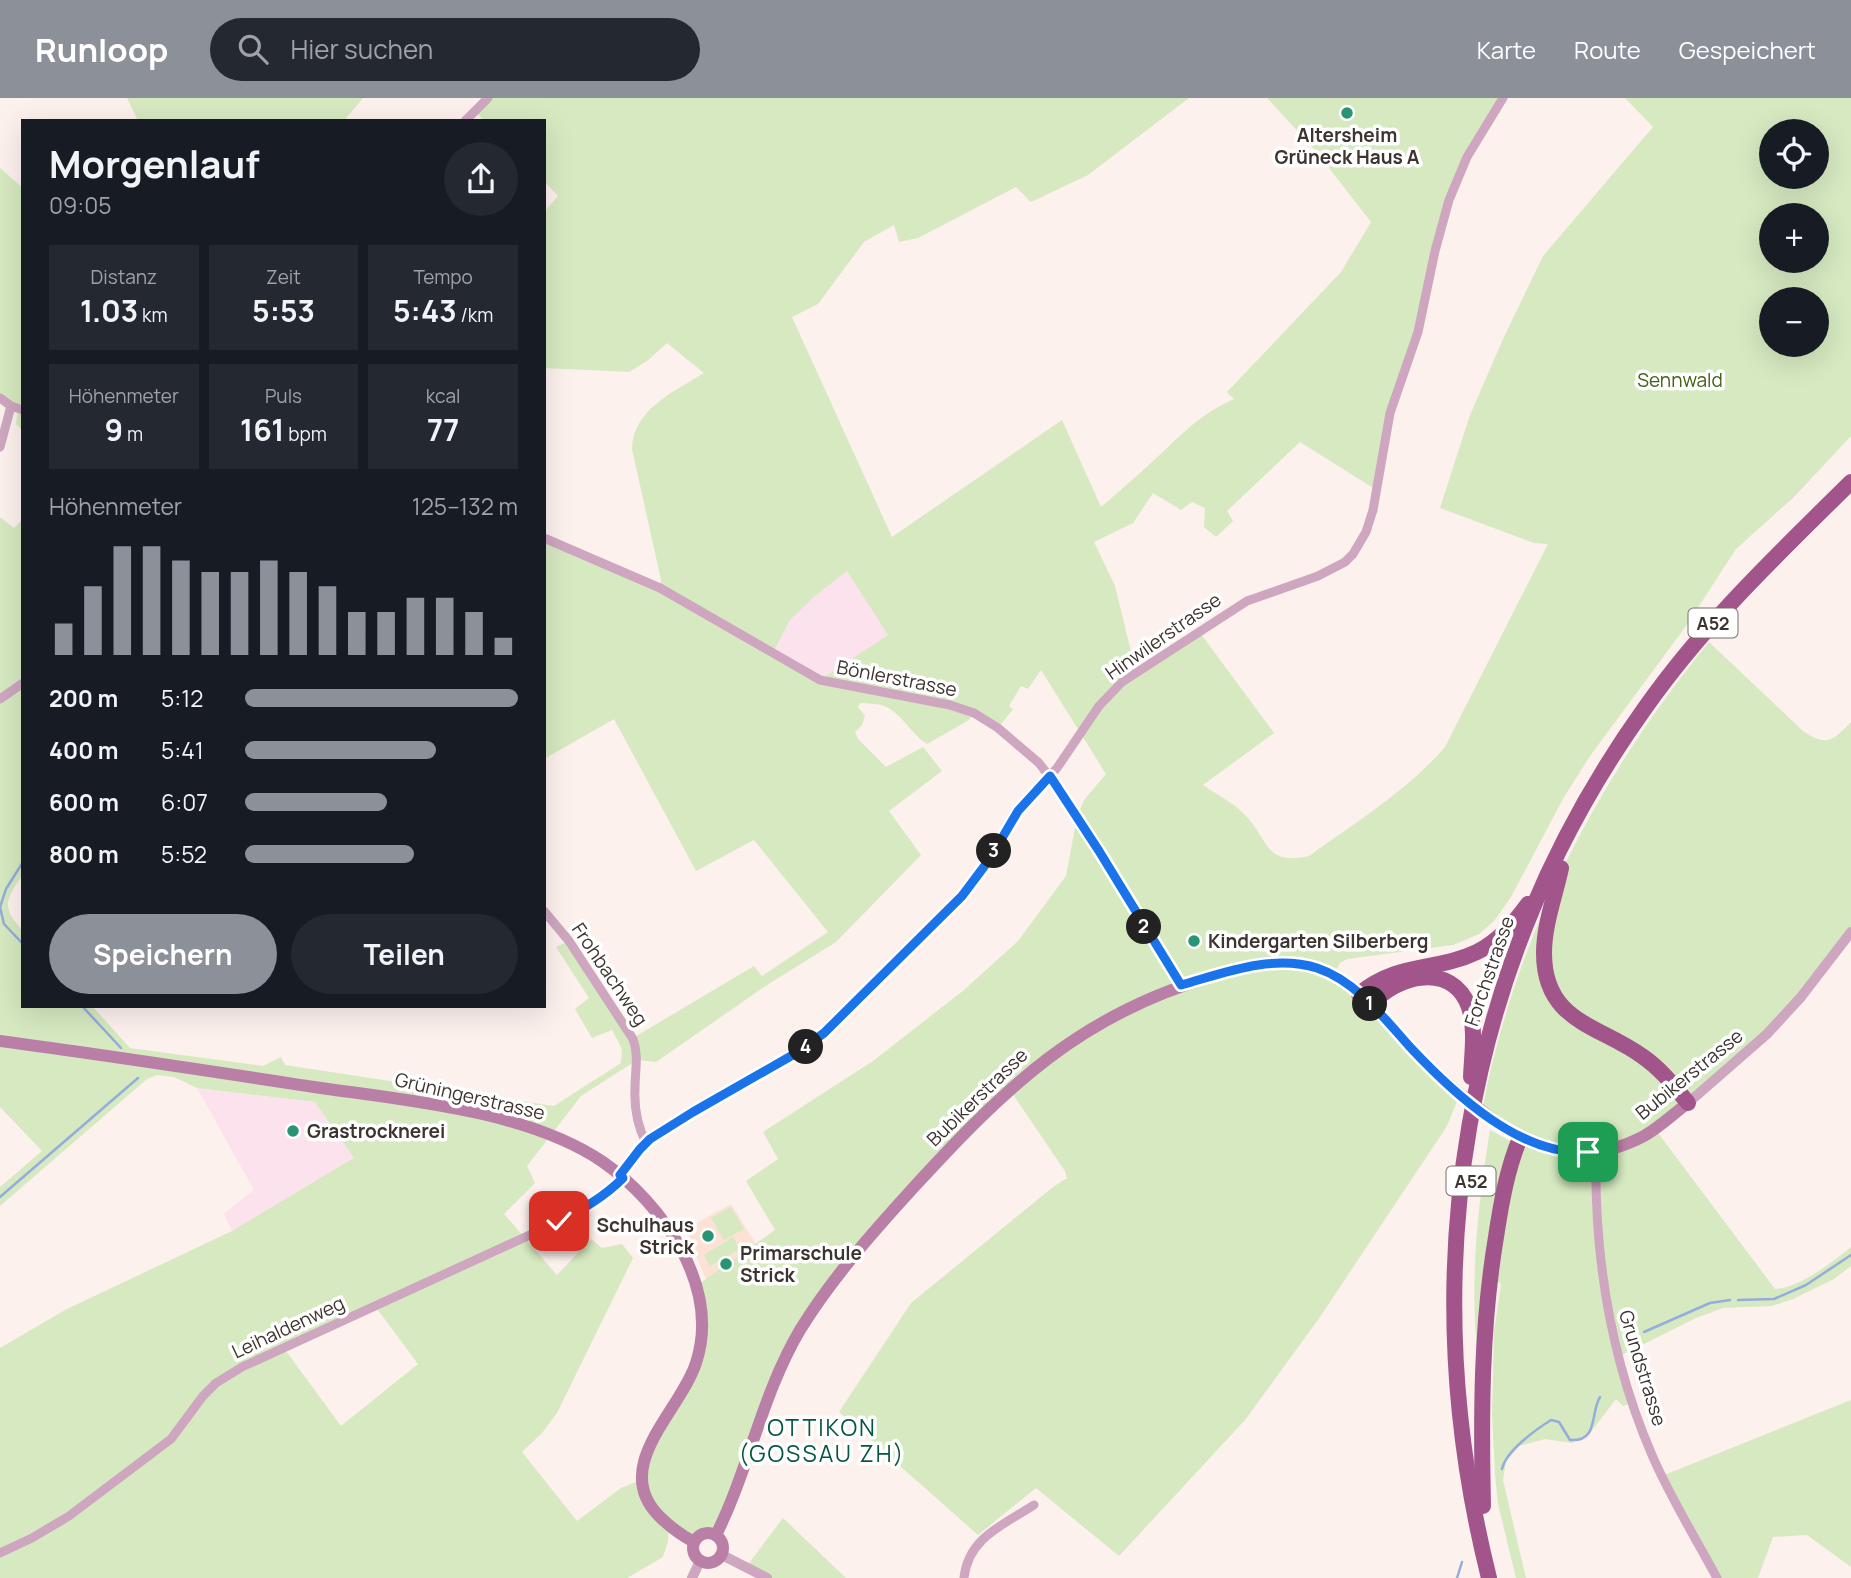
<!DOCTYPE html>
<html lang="de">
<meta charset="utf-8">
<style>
body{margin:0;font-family:Manrope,sans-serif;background:#242831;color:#f1f3f6;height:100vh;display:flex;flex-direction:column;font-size:26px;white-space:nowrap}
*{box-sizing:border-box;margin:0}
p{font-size:23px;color:#9ea1a6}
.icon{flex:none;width:38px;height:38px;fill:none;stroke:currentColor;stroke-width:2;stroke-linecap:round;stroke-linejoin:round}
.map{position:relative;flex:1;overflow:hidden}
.details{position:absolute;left:21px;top:21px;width:525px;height:889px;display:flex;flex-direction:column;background:#171b24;border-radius:0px;box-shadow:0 7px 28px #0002}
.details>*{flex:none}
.fabs{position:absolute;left:1759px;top:21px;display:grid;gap:14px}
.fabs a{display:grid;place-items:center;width:70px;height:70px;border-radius:50%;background:#171b24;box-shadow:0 7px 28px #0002;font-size:35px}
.pin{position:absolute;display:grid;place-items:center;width:60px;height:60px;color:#fff;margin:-30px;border-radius:14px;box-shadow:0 4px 10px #0006}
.km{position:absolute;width:35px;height:35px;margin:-18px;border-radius:50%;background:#222;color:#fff;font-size:19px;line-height:35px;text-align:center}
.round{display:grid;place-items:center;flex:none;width:74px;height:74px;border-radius:37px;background:#242831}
.headline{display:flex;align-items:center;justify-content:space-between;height:119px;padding:0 28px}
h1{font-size:38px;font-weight:700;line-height:52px}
.metrics{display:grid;grid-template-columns:repeat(3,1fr);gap:10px;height:119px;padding:7px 28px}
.metrics div{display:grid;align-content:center;border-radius:0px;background:#242831;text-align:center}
.metrics b{font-size:30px;font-weight:700}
.metrics small{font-size:19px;font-weight:400}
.metrics p{font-size:19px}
.chart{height:196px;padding:14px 28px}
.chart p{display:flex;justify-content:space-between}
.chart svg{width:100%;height:126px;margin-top:7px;stroke:#8c9099;stroke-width:6}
.button{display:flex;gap:14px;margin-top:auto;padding:14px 28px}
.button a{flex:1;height:80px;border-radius:42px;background:#8c9099;color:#fff;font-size:28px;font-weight:700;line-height:80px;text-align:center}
.button a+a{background:#242831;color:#f1f3f6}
ul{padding:0 28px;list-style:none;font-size:23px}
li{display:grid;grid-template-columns:112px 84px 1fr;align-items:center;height:52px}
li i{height:18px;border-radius:9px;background:#8c9099}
header{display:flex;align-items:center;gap:42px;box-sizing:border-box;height:98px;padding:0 35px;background:#8c9099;color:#fff}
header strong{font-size:33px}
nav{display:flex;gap:38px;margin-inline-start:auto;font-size:24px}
.search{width:490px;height:63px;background:#242831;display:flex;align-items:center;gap:18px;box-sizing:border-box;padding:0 24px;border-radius:38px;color:#9ea1a6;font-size:26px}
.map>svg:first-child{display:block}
</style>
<header>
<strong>Runloop</strong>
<div class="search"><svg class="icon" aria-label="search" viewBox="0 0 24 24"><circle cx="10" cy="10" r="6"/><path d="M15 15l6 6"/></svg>Hier suchen</div>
<nav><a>Karte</a><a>Route</a><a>Gespeichert</a></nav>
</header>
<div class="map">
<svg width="1851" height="1480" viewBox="0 0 1851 1480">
<rect width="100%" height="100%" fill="#fcf1ed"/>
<g fill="#fbe2ec">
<polygon points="847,473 888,537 820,582 773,556 790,522 816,497"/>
<polygon points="197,990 315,1004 355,1061 232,1133 224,1115 254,1092"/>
</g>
<polygon fill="#fce1d5" points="731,1106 756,1146 708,1185 684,1132"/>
<g fill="#d6e9c1" fill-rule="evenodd">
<polygon points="127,0 363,0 346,20 350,23 138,23"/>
<path d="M 488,0 L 1189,0 L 1088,77 L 1031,104 L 1016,89 L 918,140 L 899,144 L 894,127 L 864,144 L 818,206 L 792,219 L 892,439 L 1062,322 L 1101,409 C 1118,394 1135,380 1151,365 C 1182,337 1195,319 1234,301 L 1227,294 L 1341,174 L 1371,124 L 1315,52 L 1267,0 L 1503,0 L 1455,86 L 1424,210 L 1397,293 L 1378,393 L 1300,344 L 1227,413 L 1233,423 L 1216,439 L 1204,429 L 1205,410 L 1192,404 L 1181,412 L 1153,395 L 1133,425 L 1094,444 L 1115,488 L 1136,574 L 1198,532 L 1274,635 L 1203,687 C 1216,696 1232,704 1243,715 C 1270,741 1263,768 1309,758 C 1356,724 1407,693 1445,649 L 1548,446 L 1534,445 L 1440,410 L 1470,317 L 1504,239 L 1543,158 L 1653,29 L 1625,0 L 1851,0 L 1851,338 L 1794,399 L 1736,451 L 1686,528 L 1590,658 L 1564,699 L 1511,799 L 1494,823 L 1479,836 L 1453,847 L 1347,861 L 1340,865 L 1333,878 L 1460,996 L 1447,1028 L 1320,1219 L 1245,1322 L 1119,1458 L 1036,1390 L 978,1437 L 839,1314 L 911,1205 L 1053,1089 L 1067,1080 L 1065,1073 L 1012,995 L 938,1062 L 799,1235 L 712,1435 L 707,1434 L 697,1439 L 669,1427 L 668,1443 L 663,1459 L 627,1480 L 0,1480 L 0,1250 L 65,1212 L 232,1133 L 354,1060 L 315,1004 L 197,990 L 174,979 L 157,977 L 147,981 L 0,1108 L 0,1089 L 42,1053 L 0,1009 L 0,419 L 14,430 L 23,421 L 23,776 C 6,802 0,808 23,833 L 23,908 L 92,908 L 130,950 L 263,968 L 281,959 L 285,967 L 554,1008 L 621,965 L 622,951 L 612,932 L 592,940 L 575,911 L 589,900 L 556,849 L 569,843 L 633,940 L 754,868 L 762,878 L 828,834 L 754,742 L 696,773 L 614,621 L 544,661 L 544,440 L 660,489 L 661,482 L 632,351 C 633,311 674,294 704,275 L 667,245 L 647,263 L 629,274 L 544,270 L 544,114 L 558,98 L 544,83 L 544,23 L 485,23 L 475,13 ZM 1771,33 L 1816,33 L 1816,79 L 1771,79 ZM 1771,117 L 1816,117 L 1816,163 L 1771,163 ZM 1771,201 L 1816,201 L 1816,247 L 1771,247 ZM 847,473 L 888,537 L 820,582 L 773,555 L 790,522 L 816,497 ZM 1041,572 L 1106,676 L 1084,702 L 1077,719 L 1066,778 L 1018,843 L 964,892 L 873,963 L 763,1034 L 778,1061 L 746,1083 L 775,1132 L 696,1188 L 697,1264 L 642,1371 L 641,1382 L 621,1390 L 577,1423 L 522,1354 L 542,1335 L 557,1315 L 633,1160 L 622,1146 L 602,1150 L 591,1141 L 557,1177 L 504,1116 L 535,1085 L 527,1068 L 581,998 L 637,962 L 656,964 L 767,887 L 836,844 L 921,757 L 889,713 L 942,673 L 923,649 L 886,669 L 858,641 L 855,634 L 862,627 L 865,618 L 858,609 L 860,605 C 867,606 877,605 884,608 C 901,614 911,636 927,646 L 969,622 L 974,615 L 998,630 L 1013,611 L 1009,608 L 1021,588 L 1028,591 ZM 375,1208 L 418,1266 L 341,1328 L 283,1249 Z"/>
<polygon points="0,70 23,90 23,333 16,326 18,311 0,300"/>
<path d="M 1709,544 L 1803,633 C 1826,649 1833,643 1851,624 L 1851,834 L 1801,899 L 1655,1031 L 1775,1191 C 1798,1191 1834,1163 1851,1149 L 1851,1168 L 1834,1181 L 1793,1201 L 1772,1208 L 1723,1210 L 1696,1220 L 1618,1259 L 1631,1305 L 1623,1308 L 1616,1301 L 1590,1335 L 1572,1345 L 1545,1341 L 1519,1348 L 1506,1363 L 1503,1382 L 1526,1480 L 1516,1480 L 1498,1406 L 1495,1376 L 1492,1317 L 1494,1234 L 1501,1186 L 1490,1177 L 1520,1040 L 1482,1013 C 1515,838 1597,681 1709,544 Z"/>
<path d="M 1490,1032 L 1510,1043 L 1494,1111 L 1478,1260 C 1469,1184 1478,1107 1490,1032 Z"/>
<polygon points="731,1109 744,1131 724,1142 711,1120"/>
<polygon points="733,1139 740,1151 710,1168 704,1157"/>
<polygon points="1851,1302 1851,1469 1807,1437 1773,1439 1758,1480 1717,1480 1662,1378"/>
<polygon points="783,1420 846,1480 767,1480 746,1469"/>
</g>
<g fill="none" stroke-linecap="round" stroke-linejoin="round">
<g stroke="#95addb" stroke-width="2.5">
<polyline points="0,809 6,791 23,764"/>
<polyline points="0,809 4,826 23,846"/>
<polyline points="82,908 121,950"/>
<polyline points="0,1099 138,980"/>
<polyline points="1738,1202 1774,1201 1806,1187 1851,1157"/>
<polyline points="1644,1234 1710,1205 1730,1202"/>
<path d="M 1502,1371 C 1506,1353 1535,1332 1551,1322 L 1559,1324 L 1570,1342 C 1599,1344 1590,1315 1600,1299"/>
<polyline points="1457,1480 1462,1464"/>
</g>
<g stroke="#cea6c0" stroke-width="9">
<polyline points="465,23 488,0"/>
<polyline points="0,300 11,308 23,312"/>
<polyline points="0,349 11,308"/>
<polyline points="544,440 660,490 820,582 950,607 974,615 998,630 1039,665 1064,698 1181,887"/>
<polyline points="0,601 23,585"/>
<path d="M 544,813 L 569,843 L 633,941 C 639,957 635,973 635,991 C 634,1011 637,1027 646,1045"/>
<path d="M 1596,1053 C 1594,1159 1610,1260 1652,1357 C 1670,1399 1695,1439 1717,1480"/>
<polyline points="619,1077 640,1051 651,1041 693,1014 804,951 847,912 966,794 989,762 1022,708 1057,670 1099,608 1122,584 1247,503 1318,478 1345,464 1353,456 1366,434 1373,412 1390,315 1418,234 1435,153 1449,102 1467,59 1503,0"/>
<polyline points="0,1455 32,1440 69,1418 171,1341 203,1298 216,1285 242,1269 545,1130 592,1106 623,1080"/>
<path d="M 964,1480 C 968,1440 1003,1427 1034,1407"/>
</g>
<g stroke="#cea6c0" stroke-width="10">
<polyline points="1688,1005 1767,936 1801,899 1851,834"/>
<polyline points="722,1457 767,1480"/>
<polyline points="692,1480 700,1463"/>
</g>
<g stroke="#ba7fa6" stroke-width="12">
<path d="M 0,943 C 105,957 209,973 314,989 C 403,1002 527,1012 603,1064 C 663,1106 721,1189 696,1265 C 680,1314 610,1368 659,1418 C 669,1428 681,1437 694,1444"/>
<path d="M 1495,1023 C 1542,1058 1591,1066 1644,1038 C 1660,1029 1673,1016 1688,1005"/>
<circle cx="708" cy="1450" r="15"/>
<path d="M 716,1437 C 749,1371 762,1296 800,1232 C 832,1180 873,1134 914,1089 C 1005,990 1080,916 1214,878 C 1247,868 1285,858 1319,871 C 1360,888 1387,924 1416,955 C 1430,970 1445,983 1460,996"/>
</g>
<g stroke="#a2558b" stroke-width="16">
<path d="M 1561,770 C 1555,798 1544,827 1544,855 C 1544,924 1599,927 1642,958 C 1660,970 1674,988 1688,1005"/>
<path d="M 1359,896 C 1400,863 1435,874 1477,854 C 1499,843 1514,825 1528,806"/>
<path d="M 1371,907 C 1396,877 1452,863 1469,909 C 1476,931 1472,956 1471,979"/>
<path d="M 1483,1408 C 1481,1317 1481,1229 1496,1139 C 1501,1106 1507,1071 1520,1040"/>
<path d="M 1489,1480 C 1413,1176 1461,867 1645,610 C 1704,526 1778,456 1851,384"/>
</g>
<polyline stroke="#ba7fa6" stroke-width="12" points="1460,996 1495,1023"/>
</g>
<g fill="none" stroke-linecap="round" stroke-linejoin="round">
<g stroke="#fff" stroke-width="14">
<path id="route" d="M 559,1123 C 583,1111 604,1099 623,1080 L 620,1077 L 640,1051 L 650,1041 L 693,1014 L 798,954 L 824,935 L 962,798 L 989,762 L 1018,713 L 1050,678 L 1099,753 L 1181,887 C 1224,875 1271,856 1317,870 C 1356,883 1384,920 1410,949 C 1453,995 1521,1059 1588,1054"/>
</g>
<use href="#route" stroke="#1a73e8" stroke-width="9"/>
</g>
<g fill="#289473" stroke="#fff" stroke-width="2.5">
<circle cx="1347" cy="15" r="7"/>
<circle cx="1194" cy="843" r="7"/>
<circle cx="293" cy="1033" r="7"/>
<circle cx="708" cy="1138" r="7"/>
<circle cx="726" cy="1166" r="7"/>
</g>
<g text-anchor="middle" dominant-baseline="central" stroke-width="7" stroke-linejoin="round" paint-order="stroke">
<g fill="#fff" stroke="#77706d" stroke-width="2">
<rect x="1688.5" y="510.5" width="49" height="29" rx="5"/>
<rect x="1446.5" y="1068.5" width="49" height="29" rx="5"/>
</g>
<g font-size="18" font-weight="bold" fill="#3d332f">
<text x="1713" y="525">A52</text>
<text x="1471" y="1083">A52</text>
</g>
<g font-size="19" font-weight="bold" fill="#3d332f" stroke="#fff" text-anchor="start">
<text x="1347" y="37" text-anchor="middle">Altersheim<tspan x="1347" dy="22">Grüneck Haus A</tspan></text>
<text x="1208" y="843">Kindergarten Silberberg</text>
<text x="307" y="1033">Grastrocknerei</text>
<text x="694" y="1127" text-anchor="end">Schulhaus<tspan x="694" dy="22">Strick</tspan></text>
<text x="740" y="1155">Primarschule<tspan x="740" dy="22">Strick</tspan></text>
</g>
<g font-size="19" fill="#456019" stroke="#fff">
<text x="1680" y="282">Sennwald</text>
</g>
<g font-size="19" fill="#3d332f" stroke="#fff">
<text transform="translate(1163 538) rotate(-35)">Hinwilerstrasse</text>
<text transform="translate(897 580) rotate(11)">Bönlerstrasse</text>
<text transform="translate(1489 873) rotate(-71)">Forchstrasse</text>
<text transform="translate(610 876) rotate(56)">Frohbachweg</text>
<text transform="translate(1689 976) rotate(-39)">Bubikerstrasse</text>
<text transform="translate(470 998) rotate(13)">Grüningerstrasse</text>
<text transform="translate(977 999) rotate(-44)">Bubikerstrasse</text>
<text transform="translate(288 1229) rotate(-25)">Leihaldenweg</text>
<text transform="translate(1643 1270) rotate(73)">Grundstrasse</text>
</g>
<g font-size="23" letter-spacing="2" fill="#055741" stroke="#fff">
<text x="822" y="1329">OTTIKON<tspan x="822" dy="26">(GOSSAU ZH)</tspan></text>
</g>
</g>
</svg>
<div class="fabs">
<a><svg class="icon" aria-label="locate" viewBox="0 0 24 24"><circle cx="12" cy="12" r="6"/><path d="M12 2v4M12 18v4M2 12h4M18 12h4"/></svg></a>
<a>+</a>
<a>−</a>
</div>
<div class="pin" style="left:1588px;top:1054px;background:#1e9e55"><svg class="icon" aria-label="arrive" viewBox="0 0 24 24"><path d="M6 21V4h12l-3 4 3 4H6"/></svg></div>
<div class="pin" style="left:559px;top:1123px;background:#d93025"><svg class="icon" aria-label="check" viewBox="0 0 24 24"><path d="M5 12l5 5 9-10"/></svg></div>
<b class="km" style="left:1370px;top:906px">1</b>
<b class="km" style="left:1144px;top:829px">2</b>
<b class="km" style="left:994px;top:753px">3</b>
<b class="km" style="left:806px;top:949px">4</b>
<section class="details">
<div class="headline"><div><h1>Morgenlauf</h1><p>09:05</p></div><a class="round"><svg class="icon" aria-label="share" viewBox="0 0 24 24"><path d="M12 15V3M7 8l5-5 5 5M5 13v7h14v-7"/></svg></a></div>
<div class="metrics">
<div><p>Distanz</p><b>1.03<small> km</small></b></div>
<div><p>Zeit</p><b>5:53</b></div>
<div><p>Tempo</p><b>5:43<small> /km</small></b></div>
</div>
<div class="metrics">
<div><p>Höhenmeter</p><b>9<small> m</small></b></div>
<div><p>Puls</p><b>161<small> bpm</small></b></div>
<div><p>kcal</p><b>77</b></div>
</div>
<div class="chart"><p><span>Höhenmeter</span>125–132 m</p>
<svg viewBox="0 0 160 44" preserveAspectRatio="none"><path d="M5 44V33M15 44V20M25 44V6M35 44V6M45 44V11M55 44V15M65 44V15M75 44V11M85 44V15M95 44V20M105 44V29M115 44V29M125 44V24M135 44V24M145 44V29M155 44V38"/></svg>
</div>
<ul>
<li><b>200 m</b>5:12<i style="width:100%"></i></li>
<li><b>400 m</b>5:41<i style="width:70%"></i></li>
<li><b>600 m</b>6:07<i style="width:52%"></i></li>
<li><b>800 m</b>5:52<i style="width:62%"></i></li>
</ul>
<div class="button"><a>Speichern</a><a>Teilen</a></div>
</section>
</div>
